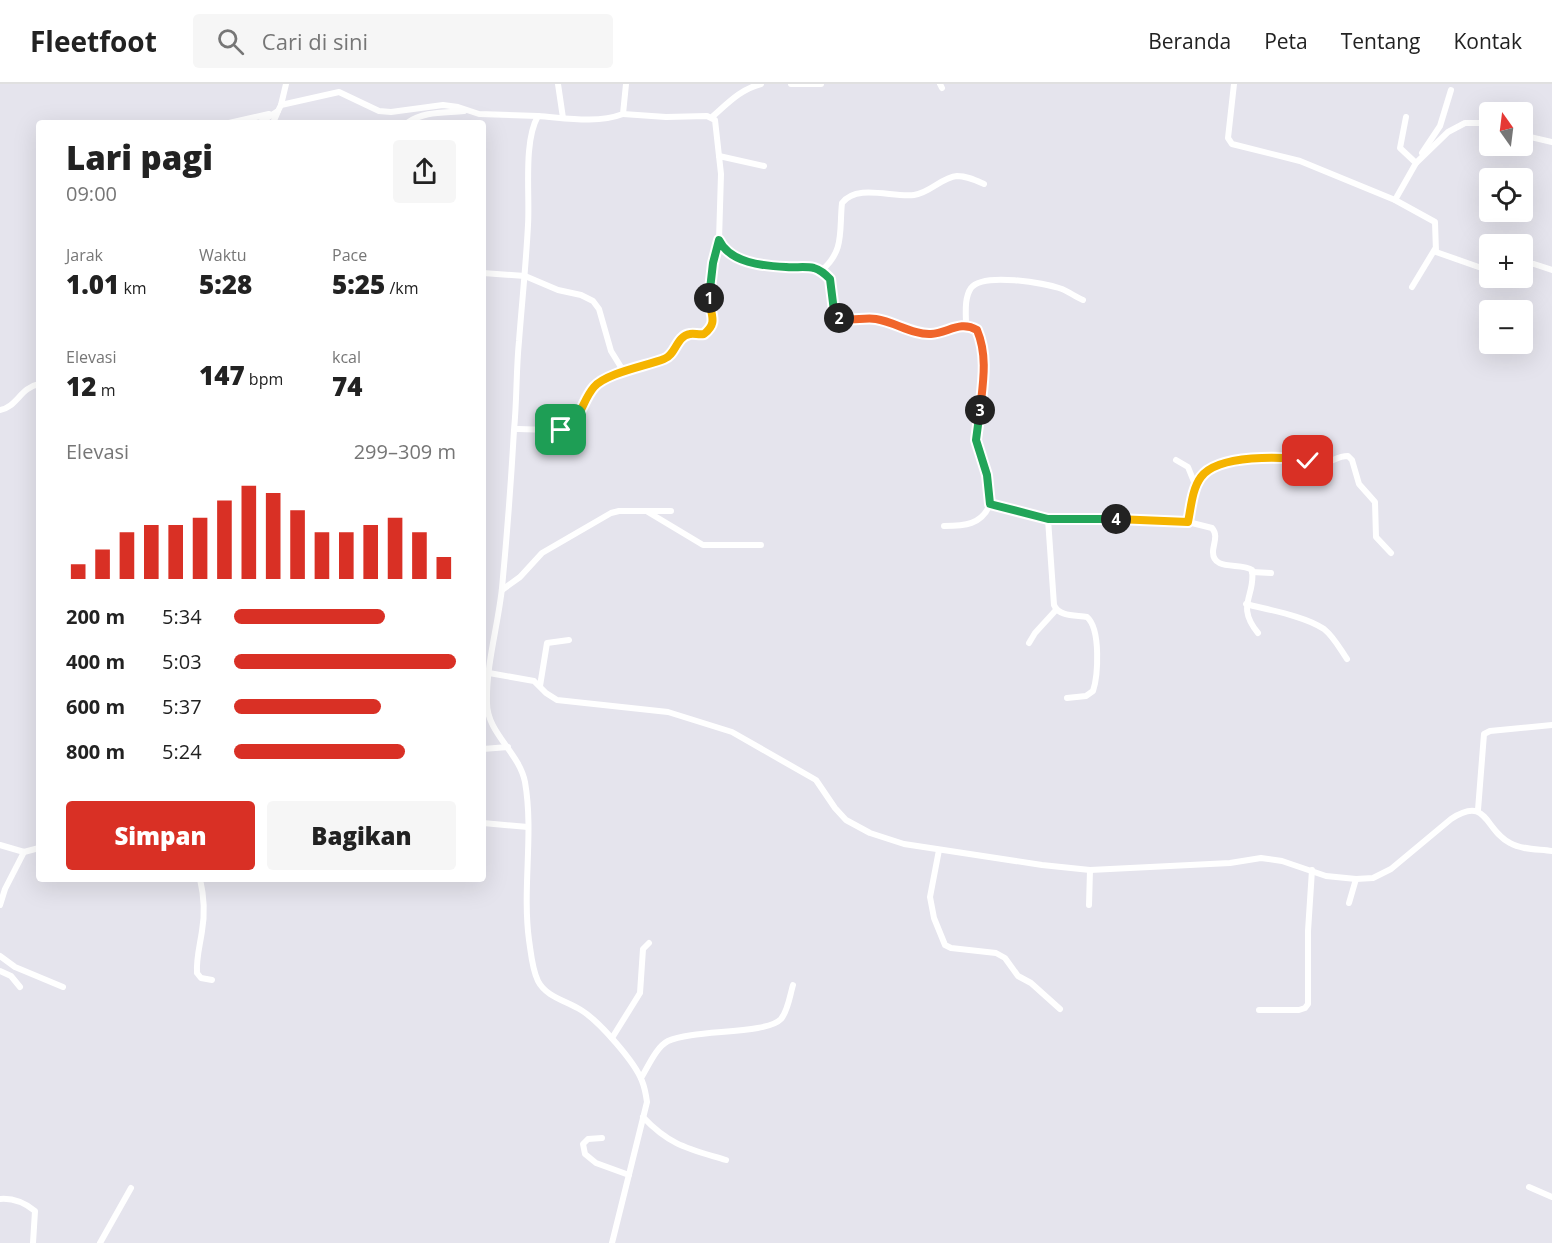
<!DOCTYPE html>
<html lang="id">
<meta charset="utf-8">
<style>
body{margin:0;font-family:"Open Sans",sans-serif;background:#f6f6f6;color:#222;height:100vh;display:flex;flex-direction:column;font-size:22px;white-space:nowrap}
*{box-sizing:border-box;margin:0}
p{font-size:20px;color:#767676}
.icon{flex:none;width:33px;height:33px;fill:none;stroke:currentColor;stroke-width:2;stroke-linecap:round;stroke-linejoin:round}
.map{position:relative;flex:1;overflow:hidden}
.details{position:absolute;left:36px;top:36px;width:450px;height:762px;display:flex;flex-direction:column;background:#fff;border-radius:6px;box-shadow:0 6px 24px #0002}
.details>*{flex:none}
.needle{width:39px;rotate:346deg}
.buttons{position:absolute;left:1479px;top:18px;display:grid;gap:12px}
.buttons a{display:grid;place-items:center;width:54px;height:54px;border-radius:6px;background:#fff;box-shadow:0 6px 24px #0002;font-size:30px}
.pin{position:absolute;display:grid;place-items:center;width:51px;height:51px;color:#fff;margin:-26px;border-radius:12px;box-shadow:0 3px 9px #0006}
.km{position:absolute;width:30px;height:30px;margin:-15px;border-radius:50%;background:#222;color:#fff;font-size:16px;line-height:30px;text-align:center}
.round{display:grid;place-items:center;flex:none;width:63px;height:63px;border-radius:6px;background:#f6f6f6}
.headline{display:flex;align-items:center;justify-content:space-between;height:102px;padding:0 30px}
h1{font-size:33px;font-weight:800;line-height:45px}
.metrics{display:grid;grid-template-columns:repeat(3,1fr);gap:9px;height:102px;padding:6px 30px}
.metrics div{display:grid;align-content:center}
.metrics b{font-size:26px;font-weight:800}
.metrics small{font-size:16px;font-weight:400}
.metrics p{font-size:16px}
.chart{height:168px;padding:12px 30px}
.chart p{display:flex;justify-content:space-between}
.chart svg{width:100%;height:108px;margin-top:6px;stroke:#d93025;stroke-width:6}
.primary-button{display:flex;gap:12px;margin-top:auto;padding:12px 30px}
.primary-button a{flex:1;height:69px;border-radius:6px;background:#d93025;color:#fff;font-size:24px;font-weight:800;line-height:69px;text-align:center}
.primary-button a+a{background:#f6f6f6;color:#222}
ul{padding:0 30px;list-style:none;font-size:20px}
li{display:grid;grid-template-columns:96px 72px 1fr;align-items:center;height:45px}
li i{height:15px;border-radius:8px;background:#d93025}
header{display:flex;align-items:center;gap:36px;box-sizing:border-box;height:84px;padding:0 30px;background:#fff;border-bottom:2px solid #e0e0e0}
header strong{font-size:28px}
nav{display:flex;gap:33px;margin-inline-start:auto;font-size:21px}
.search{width:420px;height:54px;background:#f6f6f6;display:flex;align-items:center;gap:15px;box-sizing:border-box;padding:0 21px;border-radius:6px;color:#767676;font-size:22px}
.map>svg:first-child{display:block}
</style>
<header>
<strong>Fleetfoot</strong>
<div class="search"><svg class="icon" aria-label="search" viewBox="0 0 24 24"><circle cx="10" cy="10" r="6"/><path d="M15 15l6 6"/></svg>Cari di sini</div>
<nav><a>Beranda</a><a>Peta</a><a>Tentang</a><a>Kontak</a></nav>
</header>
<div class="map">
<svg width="1552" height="1159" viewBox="0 0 1552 1159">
<rect width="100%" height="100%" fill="#e5e4ed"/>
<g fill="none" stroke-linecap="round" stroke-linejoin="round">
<g stroke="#fff" stroke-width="6">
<polyline points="558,0 563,34"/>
<polyline points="791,0 821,0"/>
<polyline points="940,0 942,4"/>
<polyline points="1234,0 1228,54 1232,60 1300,77 1395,116 1435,138 1436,168 1490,187"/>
<polyline points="281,21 286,0"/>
<path d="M 623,30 L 666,33 L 707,32 L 715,36 L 721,90 L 719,156 L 722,163 L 739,175 L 762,181 L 815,184 L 830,195 L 834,227 L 840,236 C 853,236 865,233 878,235 C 896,238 914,251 932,250 C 949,248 960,236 977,246 L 981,257 L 984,283 L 976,356 L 987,391 L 990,420 L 1048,435 L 1101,434 L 1188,438 L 1212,444 C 1218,451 1214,458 1213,467 C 1212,488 1241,478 1252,486 C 1256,512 1235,521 1258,549"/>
<path d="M 712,33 C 728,19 741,5 761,0"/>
<polyline points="1406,33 1400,64 1416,79"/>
<polyline points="229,39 269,30"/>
<polyline points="259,39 278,27 281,21 339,8 379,27 391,28 443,21 458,23 479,30 538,32"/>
<polyline points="273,39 278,27"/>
<path d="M 407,39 C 424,27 444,29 464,27"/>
<polyline points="1522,51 1552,58"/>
<polyline points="1422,69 1440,42 1451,6"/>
<polyline points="719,72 764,82"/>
<polyline points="1395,116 1416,79 1448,48 1465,39 1490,39"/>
<polyline points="1522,180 1534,180 1552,186"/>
<path d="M 821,187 C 845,167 839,147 842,119 C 857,99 893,114 914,111 C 930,109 942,93 957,92 C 967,92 975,96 984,100"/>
<polyline points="483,189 525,192 558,206 581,211 593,217 599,225 611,267 624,288"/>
<polyline points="1412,203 1435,165"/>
<path d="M 966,241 C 966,230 964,214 971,204 C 983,188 1045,199 1062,205 C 1069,208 1076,213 1083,216"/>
<path d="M 0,326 C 17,323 20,304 39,300"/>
<path d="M 515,345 C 547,344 568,355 585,320 C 589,312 592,303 600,298 C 620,286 644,284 665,275 C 677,270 676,252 690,250 C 694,249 699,251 704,251 C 707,248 712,244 713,240 C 715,236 708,215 709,208 C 709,191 714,173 719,157"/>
<polyline points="1176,376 1188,383 1196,403"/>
<polyline points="648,428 703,461 761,461"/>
<path d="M 1048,435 L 1054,521 C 1059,533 1076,531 1087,533 C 1101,545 1098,592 1093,607 L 1086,612 L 1067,614"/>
<path d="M 1188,438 C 1191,424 1192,404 1201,393 C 1214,376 1265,371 1285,373 C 1297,374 1310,380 1322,379 C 1332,379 1336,372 1348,372 L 1352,376 L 1359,400 L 1375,418 L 1376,453 L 1391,469"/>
<path d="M 944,442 C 964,442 982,441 990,420"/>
<polyline points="1252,488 1271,489"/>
<polyline points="502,506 520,493 542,469 611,429 619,427 671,427"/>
<path d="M 1246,520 C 1269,526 1305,532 1324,545 C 1334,553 1340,565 1347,575"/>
<polyline points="1029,559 1035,549 1056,526"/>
<path d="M 489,589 L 534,597 L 546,609 L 557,616 L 668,628 L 732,648 L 816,696 L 835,724 L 846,736 L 870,749 L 904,760 L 1042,781 L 1090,786 L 1230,779 L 1261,774 L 1282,777 L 1326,792 L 1356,795 L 1373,794 L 1391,785 L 1451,735 C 1488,711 1484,746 1510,759 C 1522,766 1539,765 1552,767"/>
<polyline points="540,602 547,559 569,556"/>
<polyline points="483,665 508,663"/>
<polyline points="1478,726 1484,650 1490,647 1552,641"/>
<polyline points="483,739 528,743"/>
<polyline points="0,761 24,768 39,764"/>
<polyline points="939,766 930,813 934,834 945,861 951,864 996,869 1005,874 1018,892 1031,899 1060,925"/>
<path d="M 200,795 C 204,812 205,830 202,847 C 200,861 196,875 197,889 L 201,894 L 212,896"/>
<polyline points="1349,819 1356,795"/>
<polyline points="0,821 5,805 24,768"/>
<polyline points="1089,821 1090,786"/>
<polyline points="0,872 15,883 63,903"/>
<polyline points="0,887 11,892 20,903"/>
<polyline points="1259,926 1299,926 1305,924 1308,920 1308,847 1312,786"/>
<polyline points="612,954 640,909 643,865 649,859"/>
<path d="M 641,994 C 648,983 656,963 668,957 C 693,945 766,951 781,935 C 788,927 790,911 793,901"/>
<path d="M 643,1033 C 670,1062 690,1065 726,1076"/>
<polyline points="602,1054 588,1055 583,1060 585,1070 596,1079 629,1091"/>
<polyline points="1529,1103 1552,1113"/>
<path d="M 0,1115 C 12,1114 25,1119 35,1127 L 33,1159"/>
<polyline points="100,1159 131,1104"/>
<path d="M 612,1159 L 647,1018 C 646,1011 645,1004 642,997 C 635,978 599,937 581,926 C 567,917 546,913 538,897 C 532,885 531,869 529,856 C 522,804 534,750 525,698 C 519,668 487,649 487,619 C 486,580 498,542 502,504 C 507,451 511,399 514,346 C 517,316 516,287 519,257 C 522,218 526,180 528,141 C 530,111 523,58 538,32 C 566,34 596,40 623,30 L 626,0"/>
</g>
</g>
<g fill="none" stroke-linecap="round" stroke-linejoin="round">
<g stroke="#fff" stroke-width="12">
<path id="split-1" d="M 561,346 C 582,337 581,318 594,303 C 606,289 646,282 664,275 C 676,271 676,252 690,250 C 694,249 699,251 704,250 C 719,238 710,231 709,214"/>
</g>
<g stroke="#fff" stroke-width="12">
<path id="split-2" d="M 709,214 L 713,179 L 719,156 C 730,179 763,182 786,183 C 795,184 805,182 814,184 C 821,186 825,190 830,195 L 834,227 L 839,234"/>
</g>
<g stroke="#fff" stroke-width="12">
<path id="split-3" d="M 839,234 C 850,238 864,233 876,235 C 895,238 913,251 931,250 C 948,249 960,236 977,246 C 988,272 983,299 980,326"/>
</g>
<g stroke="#fff" stroke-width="12">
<polyline id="split-4" points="980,326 976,356 987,391 990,420 1048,435 1116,435"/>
</g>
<g stroke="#fff" stroke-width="12">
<path id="split-5" d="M 1116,435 L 1188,438 C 1191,424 1192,405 1201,393 C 1218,370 1283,372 1308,377"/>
</g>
<use href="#split-1" stroke="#f5b400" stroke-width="8"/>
<use href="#split-2" stroke="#22a559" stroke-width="8"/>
<use href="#split-3" stroke="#f0652b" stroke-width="8"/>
<use href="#split-4" stroke="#22a559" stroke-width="8"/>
<use href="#split-5" stroke="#f5b400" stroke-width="8"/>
</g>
</svg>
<div class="buttons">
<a><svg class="needle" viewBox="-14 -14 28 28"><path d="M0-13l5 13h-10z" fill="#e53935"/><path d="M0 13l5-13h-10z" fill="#767676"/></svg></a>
<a><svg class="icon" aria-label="locate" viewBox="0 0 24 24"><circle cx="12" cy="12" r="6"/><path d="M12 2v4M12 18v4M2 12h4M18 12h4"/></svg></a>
<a>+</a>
<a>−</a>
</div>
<div class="pin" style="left:561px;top:346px;background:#1e9e55"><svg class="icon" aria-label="arrive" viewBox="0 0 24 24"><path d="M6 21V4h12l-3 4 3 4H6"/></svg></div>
<div class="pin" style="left:1308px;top:377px;background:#d93025"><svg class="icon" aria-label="check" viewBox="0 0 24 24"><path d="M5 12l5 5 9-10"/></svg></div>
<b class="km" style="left:709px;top:214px">1</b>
<b class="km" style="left:839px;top:234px">2</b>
<b class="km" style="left:980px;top:326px">3</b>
<b class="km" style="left:1116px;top:435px">4</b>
<section class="details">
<div class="headline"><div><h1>Lari pagi</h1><p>09:00</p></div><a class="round"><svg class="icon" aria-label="share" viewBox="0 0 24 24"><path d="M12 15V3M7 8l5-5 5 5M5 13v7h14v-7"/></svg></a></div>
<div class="metrics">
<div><p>Jarak</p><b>1.01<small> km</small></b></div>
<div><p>Waktu</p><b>5:28</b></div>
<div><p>Pace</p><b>5:25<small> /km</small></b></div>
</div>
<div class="metrics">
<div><p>Elevasi</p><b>12<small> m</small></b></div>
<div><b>147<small> bpm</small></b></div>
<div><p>kcal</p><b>74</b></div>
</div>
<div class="chart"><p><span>Elevasi</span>299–309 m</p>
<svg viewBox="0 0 160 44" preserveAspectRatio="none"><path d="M5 44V38M15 44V32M25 44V25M35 44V22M45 44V22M55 44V19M65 44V12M75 44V6M85 44V9M95 44V16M105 44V25M115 44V25M125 44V22M135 44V19M145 44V25M155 44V35"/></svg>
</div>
<ul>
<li><b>200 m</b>5:34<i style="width:68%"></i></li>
<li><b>400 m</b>5:03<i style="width:100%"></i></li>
<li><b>600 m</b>5:37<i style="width:66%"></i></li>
<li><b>800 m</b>5:24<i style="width:77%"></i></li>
</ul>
<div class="primary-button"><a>Simpan</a><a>Bagikan</a></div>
</section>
</div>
